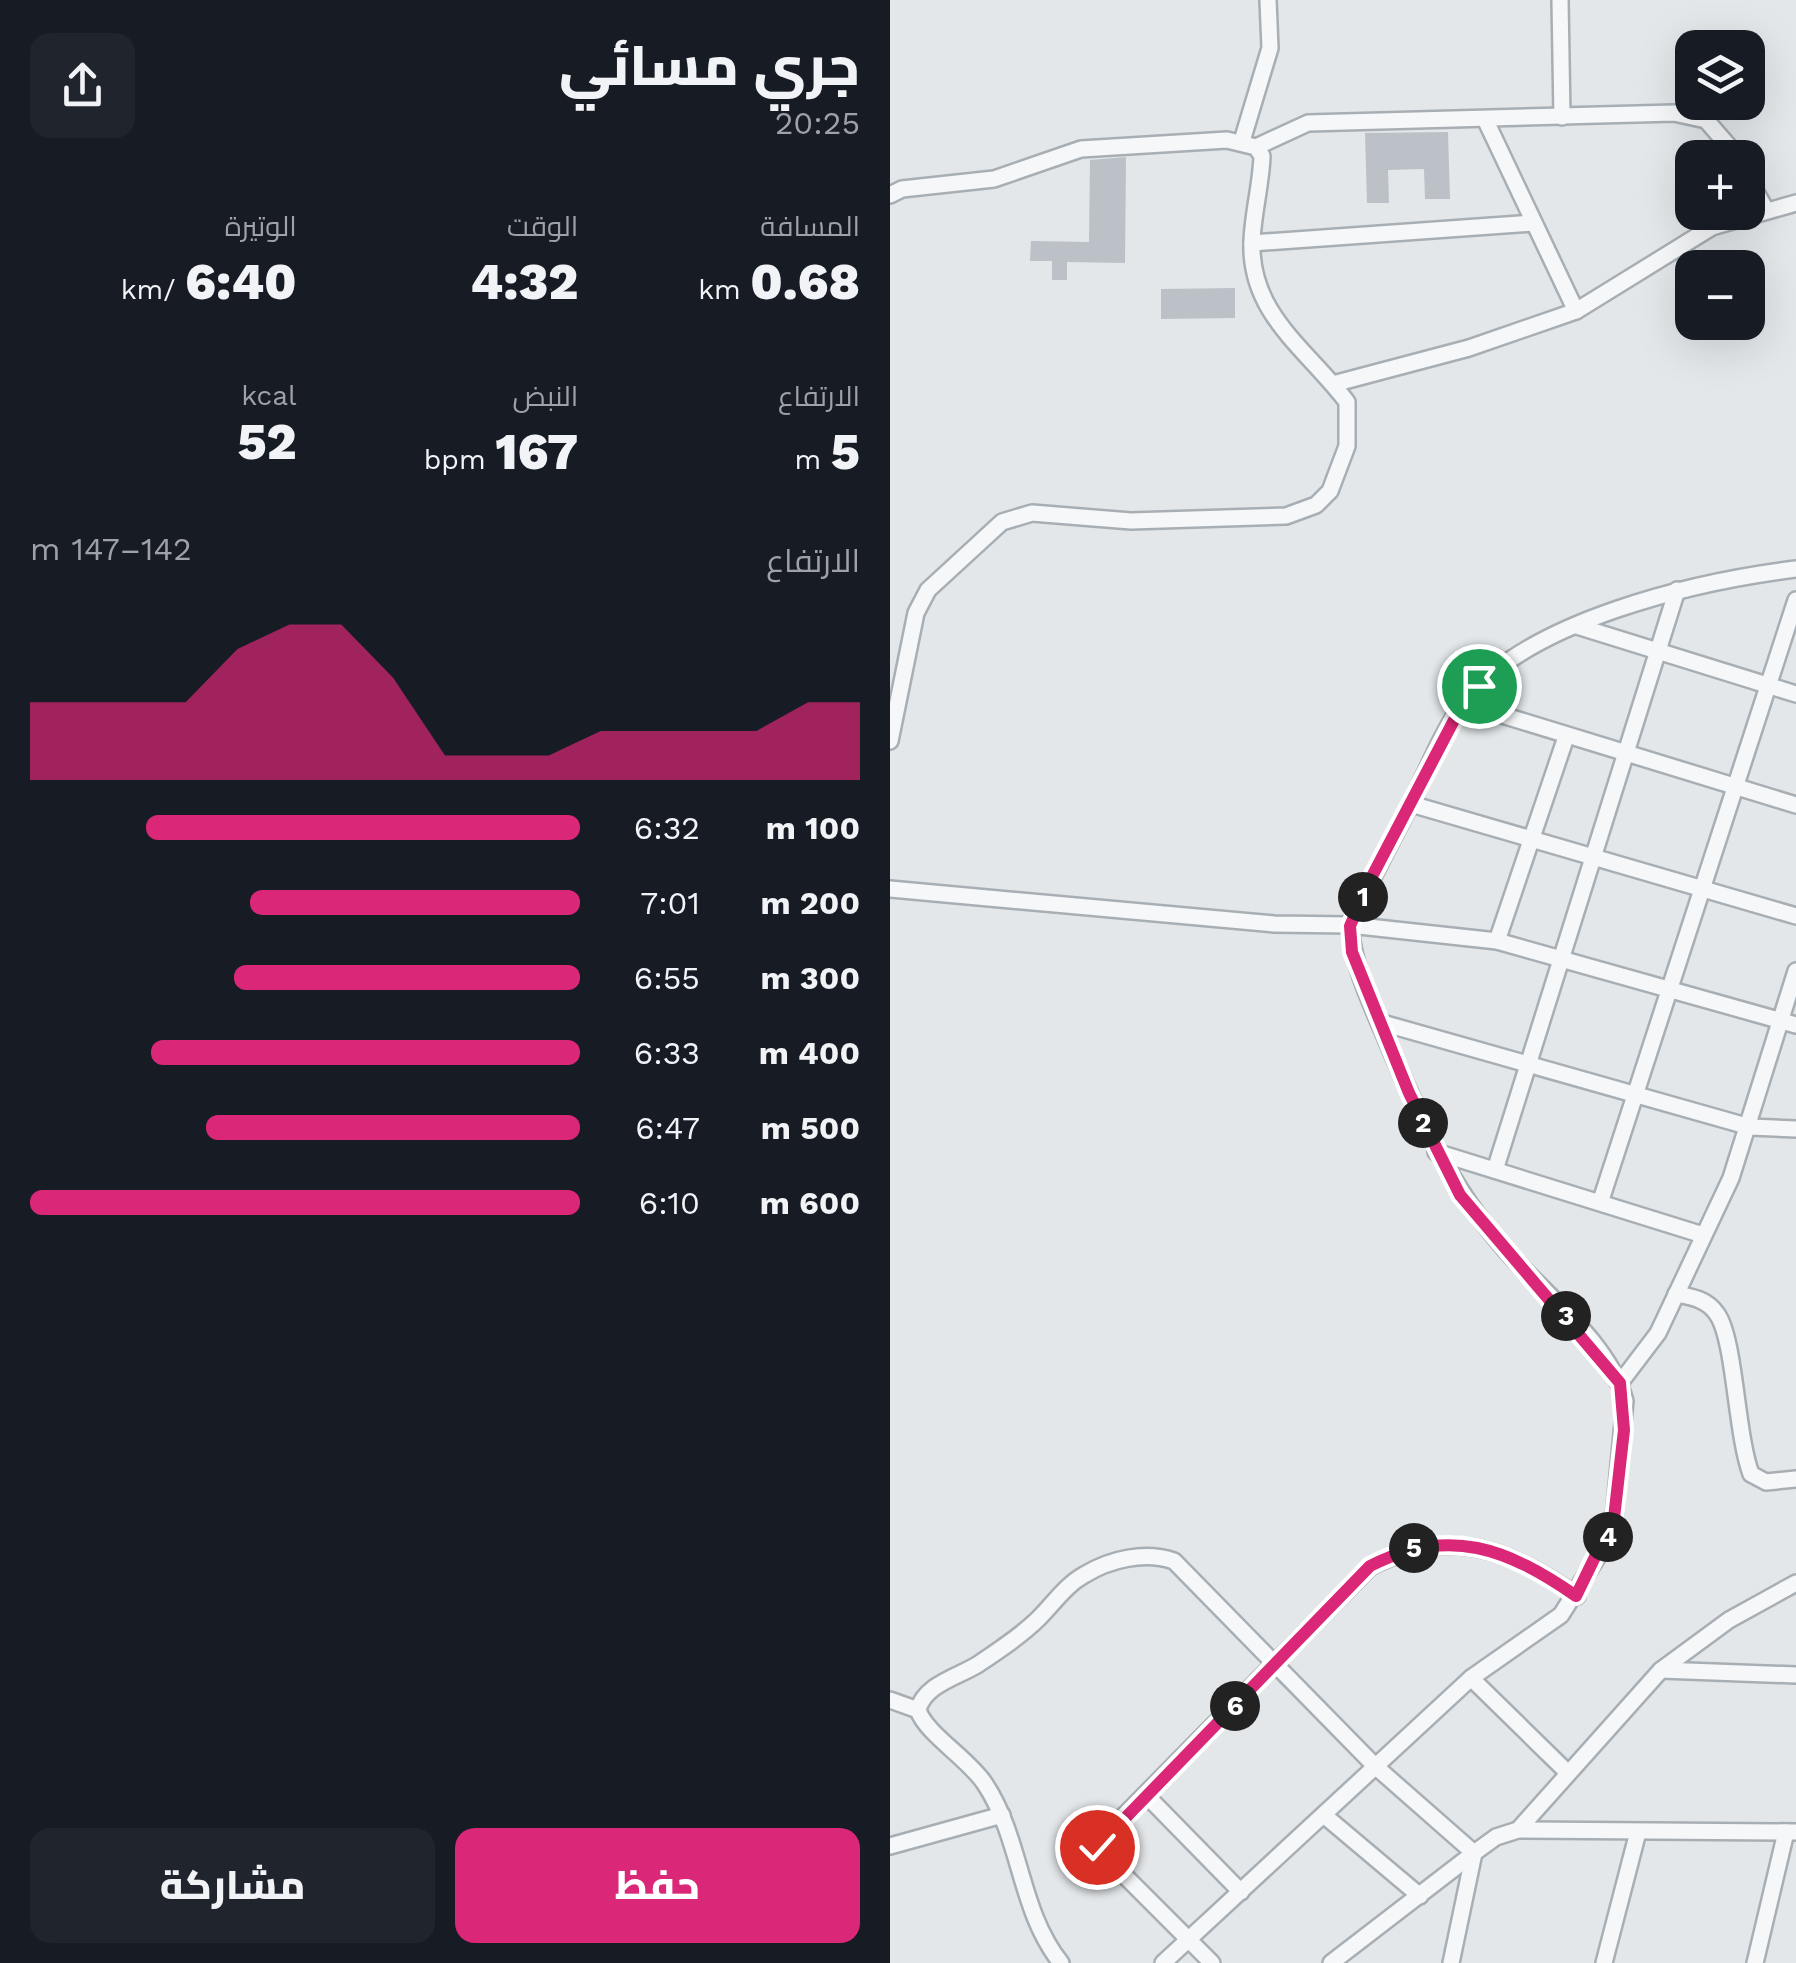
<!DOCTYPE html>
<html lang="ar">
<meta charset="utf-8">
<style>
body{margin:0;font-family:"Work Sans",Cairo,sans-serif;background:#20242c;color:#f1f3f6;direction:rtl;height:100vh;display:flex;flex-direction:column;font-size:38px;white-space:nowrap}
*{box-sizing:border-box;margin:0}
p{font-size:32px;color:#9ea1a6}
.icon{flex:none;width:55px;height:55px;fill:none;stroke:currentColor;stroke-width:2;stroke-linecap:round;stroke-linejoin:round}
.map{position:relative;flex:1;overflow:hidden;direction:ltr}
.sheet{display:flex;flex-direction:column;background:#171b24;width:890px}
.sheet>*{flex:none}
.buttons{position:absolute;left:785px;top:30px;display:grid;gap:20px}
.buttons a{display:grid;place-items:center;width:90px;height:90px;border-radius:20px;background:#171b24;box-shadow:0 10px 40px #0002;font-size:50px}
.pin{position:absolute;display:grid;place-items:center;width:85px;height:85px;color:#fff;margin:-42px;border:5px solid #fff;border-radius:50%;box-shadow:0 2px 10px #0007}
.km{position:absolute;width:50px;height:50px;margin:-25px;border-radius:50%;background:#222;color:#fff;font-size:28px;line-height:50px;text-align:center}
.round{display:grid;place-items:center;flex:none;width:105px;height:105px;border-radius:20px;background:#20242c}
.overview{display:flex;align-items:center;justify-content:space-between;height:170px;padding:0 30px}
h1{font-size:55px;font-weight:800;line-height:75px}
.figures{display:grid;grid-template-columns:repeat(3,1fr);gap:15px;height:170px;padding:10px 30px}
.figures div{display:grid;align-content:center}
.figures b{font-size:50px;font-weight:800}
.figures small{font-size:28px;font-weight:400}
.figures p{font-size:28px}
.chart{height:280px;padding:20px 30px}
.chart p{display:flex;justify-content:space-between}
.chart svg{width:100%;height:180px;margin-top:10px;fill:#db2777;opacity:.7}
.cta{display:flex;gap:20px;margin-top:auto;padding:20px 30px}
.cta a{flex:1;height:115px;border-radius:20px;background:#db2777;color:#fff;font-size:40px;font-weight:800;line-height:115px;text-align:center}
.cta a+a{background:#20242c;color:#f1f3f6}
ul{padding:0 30px;list-style:none;font-size:32px}
li{display:grid;grid-template-columns:160px 120px 1fr;align-items:center;height:75px}
li i{height:25px;border-radius:12px;background:#db2777}
main{display:flex;flex:1;min-height:0}
.map>svg:first-child{display:block}
</style>
<main>
<div class="map">
<svg width="906" height="1963" viewBox="0 0 906 1963">
<rect width="100%" height="100%" fill="#e3e7ea"/>
<g fill="#bbc1c7">
<polygon points="558,132 560,199 535,199 534,169 498,170 499,203 477,203 475,133"/>
<polygon points="236,157 235,263 177,262 177,280 162,280 162,261 140,261 141,241 199,242 200,160"/>
<polygon points="345,288 345,318 271,319 271,289"/>
</g>
<g fill="none" stroke-linecap="round" stroke-linejoin="round">
<g stroke="#a8afb4" stroke-width="20">
<g id="minor">
<polyline points="670,0 672,117"/>
<polyline points="595,119 686,311"/>
<polyline points="352,141 380,48 378,0"/>
<polyline points="366,147 418,123 784,113 816,120 849,158"/>
<polyline points="858,178 876,210"/>
<path d="M 0,195 L 12,189 L 104,179 L 191,149 L 337,140 L 366,147 L 372,156 C 371,185 363,213 362,241 C 359,314 417,349 457,402 L 457,446 L 440,491 L 426,505 L 396,516 L 241,521 L 142,513 L 112,522 L 38,590 L 26,613 L 0,741"/>
<polyline points="362,243 643,223"/>
<polyline points="443,384 579,348 686,311 822,227 906,203"/>
<polyline points="687,626 906,694"/>
<polyline points="573,703 906,805"/>
<polyline points="521,804 906,916"/>
<path d="M 0,889 L 384,924 L 460,925 C 479,883 500,844 521,803 C 538,770 552,732 574,702 C 637,620 808,581 906,569"/>
<polyline points="607,941 676,737"/>
<polyline points="489,1022 860,1127 906,1129"/>
<polyline points="546,1152 813,1235"/>
<polyline points="605,1170 787,590"/>
<polyline points="711,1200 906,600"/>
<path d="M 786,1294 C 802,1297 817,1299 827,1314 C 845,1339 846,1434 861,1474 L 876,1482 L 906,1479"/>
<polyline points="730,1383 768,1333 841,1178 906,971"/>
<polyline points="771,1670 906,1675"/>
<path d="M 581,1678 L 671,1615 L 715,1545 L 724,1518 L 735,1401 C 719,1341 652,1293 613,1247 C 559,1185 529,1116 497,1041 C 481,1003 463,967 460,925 L 607,941 L 906,1025"/>
<path d="M 0,1700 L 28,1710 C 36,1734 79,1759 95,1784 C 132,1840 129,1911 171,1963"/>
<path d="M 28,1710 C 34,1685 67,1677 87,1665 C 108,1651 132,1635 149,1618 C 164,1603 176,1585 194,1575 C 220,1559 255,1551 284,1561 L 485,1766 L 584,1853 L 561,1963"/>
<polyline points="257,1796 351,1892"/>
<polyline points="435,1816 530,1896"/>
<polyline points="628,1830 771,1670 839,1620 906,1583"/>
<polyline points="0,1846 112,1815"/>
<polyline points="273,1963 581,1678 676,1771"/>
<path d="M 322,1963 L 209,1850 L 208,1842 L 480,1567 C 559,1525 618,1549 687,1596"/>
<polyline points="441,1963 584,1853 606,1837 628,1830 906,1832"/>
<polyline points="714,1963 748,1832"/>
<polyline points="865,1963 896,1832"/>
</g>
</g>
<use href="#minor" stroke="#f6f7f9" stroke-width="15"/>
</g>
<g fill="none" stroke-linecap="round" stroke-linejoin="round">
<g stroke="#fff" stroke-width="20">
<path id="route" d="M 207,1847 L 480,1566 C 559,1525 618,1549 686,1596 L 724,1518 L 734,1430 L 730,1383 L 570,1195 L 519,1093 L 462,952 L 460,926 L 478,884 L 573,703 L 589,686"/>
</g>
<use href="#route" stroke="#db2777" stroke-width="12"/>
</g>
</svg>
<div class="buttons">
<a><svg class="icon" aria-label="layers" viewBox="0 0 24 24"><path d="M12 4l9 5-9 5-9-5zM3 14l9 5 9-5"/></svg></a>
<a>+</a>
<a>−</a>
</div>
<div class="pin" style="left:589px;top:686px;background:#1e9e55"><svg class="icon" aria-label="arrive" viewBox="0 0 24 24"><path d="M6 21V4h12l-3 4 3 4H6"/></svg></div>
<div class="pin" style="left:207px;top:1847px;background:#d93025"><svg class="icon" aria-label="check" viewBox="0 0 24 24"><path d="M5 12l5 5 9-10"/></svg></div>
<b class="km" style="left:473px;top:897px">1</b>
<b class="km" style="left:533px;top:1123px">2</b>
<b class="km" style="left:676px;top:1316px">3</b>
<b class="km" style="left:718px;top:1537px">4</b>
<b class="km" style="left:524px;top:1548px">5</b>
<b class="km" style="left:345px;top:1706px">6</b>
</div>
<section class="sheet">
<div class="overview"><div><h1>جري مسائي</h1><p>20:25</p></div><a class="round"><svg class="icon" aria-label="share" viewBox="0 0 24 24"><path d="M12 15V3M7 8l5-5 5 5M5 13v7h14v-7"/></svg></a></div>
<div class="figures">
<div><p>المسافة</p><b>0.68<small> km</small></b></div>
<div><p>الوقت</p><b>4:32</b></div>
<div><p>الوتيرة</p><b>6:40<small> /km</small></b></div>
</div>
<div class="figures">
<div><p>الارتفاع</p><b>5<small> m</small></b></div>
<div><p>النبض</p><b>167<small> bpm</small></b></div>
<div><p>kcal</p><b>52</b></div>
</div>
<div class="chart"><p><span>الارتفاع</span>142–147 m</p>
<svg viewBox="0 0 160 44" preserveAspectRatio="none"><path d="M0 44V25L10 25L20 25L30 25L40 12L50 6L60 6L70 19L80 38L90 38L100 38L110 32L120 32L130 32L140 32L150 25L160 25V44z"/></svg>
</div>
<ul>
<li><b>100 m</b>6:32<i style="width:79%"></i></li>
<li><b>200 m</b>7:01<i style="width:60%"></i></li>
<li><b>300 m</b>6:55<i style="width:63%"></i></li>
<li><b>400 m</b>6:33<i style="width:78%"></i></li>
<li><b>500 m</b>6:47<i style="width:68%"></i></li>
<li><b>600 m</b>6:10<i style="width:100%"></i></li>
</ul>
<div class="cta"><a>حفظ</a><a>مشاركة</a></div>
</section>
</main>
